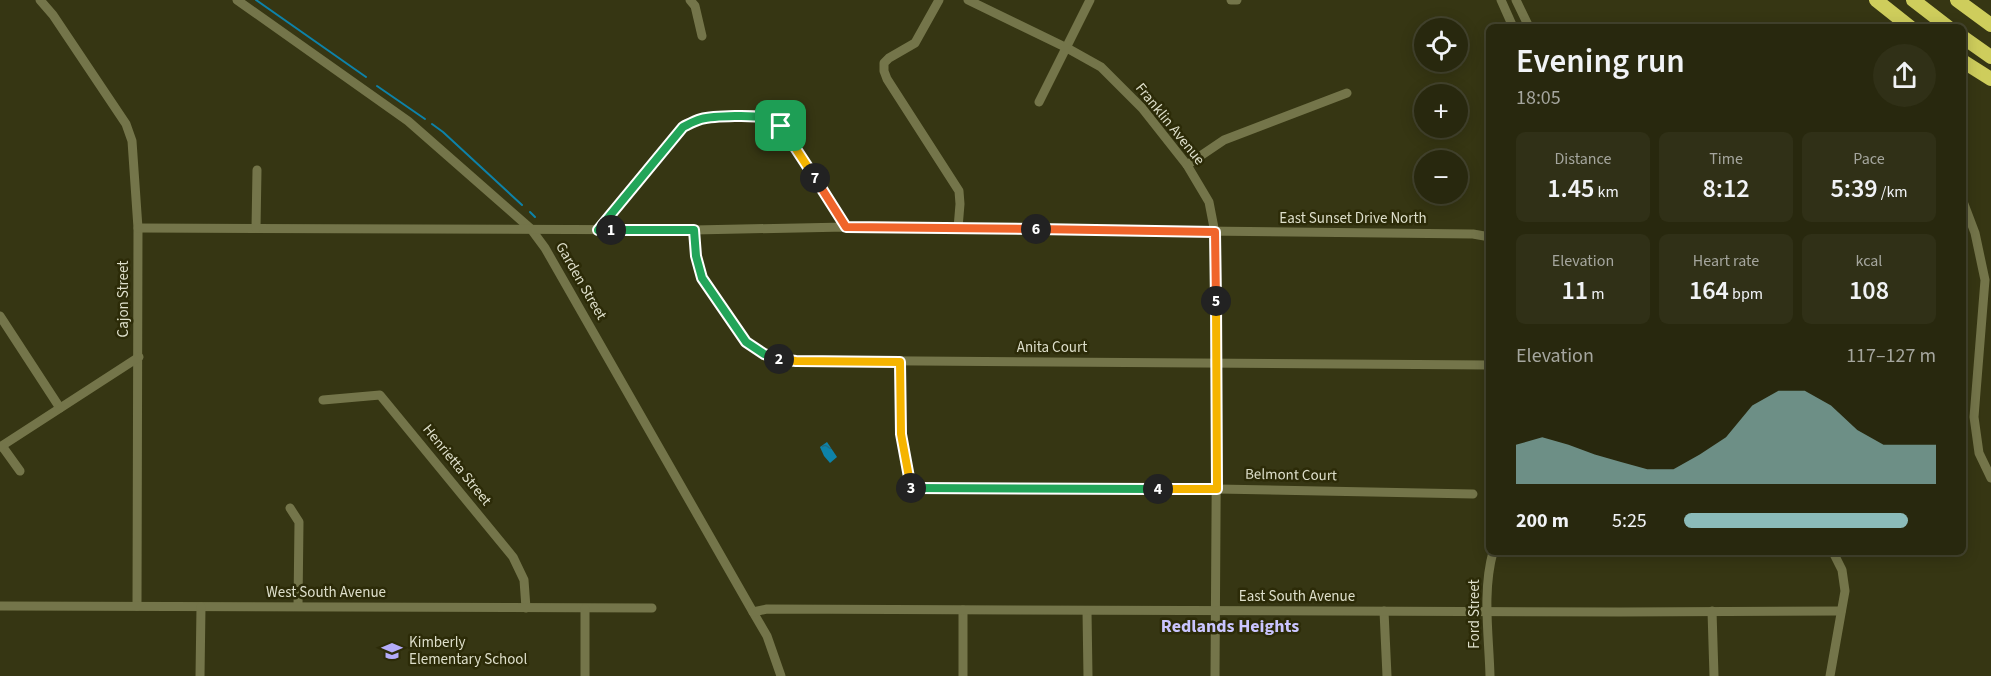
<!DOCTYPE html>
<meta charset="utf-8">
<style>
body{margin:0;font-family:"Source Sans 3",sans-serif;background:#303017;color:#f1f3f6;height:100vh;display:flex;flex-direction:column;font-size:22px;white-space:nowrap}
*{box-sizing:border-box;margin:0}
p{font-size:20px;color:#a5a69e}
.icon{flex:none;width:33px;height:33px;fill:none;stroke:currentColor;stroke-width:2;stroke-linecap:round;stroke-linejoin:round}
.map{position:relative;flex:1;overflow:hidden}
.panel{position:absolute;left:1486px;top:24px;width:480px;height:531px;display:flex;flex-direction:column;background:#28280e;border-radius:9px;box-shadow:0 3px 15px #0003,0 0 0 2px #44442e}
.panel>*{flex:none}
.buttons{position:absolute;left:1414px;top:18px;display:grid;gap:12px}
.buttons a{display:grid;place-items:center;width:54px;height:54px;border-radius:50%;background:#28280e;box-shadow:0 3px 15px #0003,0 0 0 2px #44442e;font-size:30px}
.pin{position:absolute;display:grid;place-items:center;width:51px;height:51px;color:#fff;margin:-26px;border-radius:12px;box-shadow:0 3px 9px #0006}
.km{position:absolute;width:30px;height:30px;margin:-15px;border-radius:50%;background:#222;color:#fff;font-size:16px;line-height:30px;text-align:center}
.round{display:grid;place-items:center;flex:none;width:63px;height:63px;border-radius:32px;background:#303017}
.overview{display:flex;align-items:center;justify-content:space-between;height:102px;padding:0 30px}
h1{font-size:33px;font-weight:600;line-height:45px}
.figures{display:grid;grid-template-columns:repeat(3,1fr);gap:9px;height:102px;padding:6px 30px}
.figures div{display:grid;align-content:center;border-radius:9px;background:#303017;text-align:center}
.figures b{font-size:26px;font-weight:600}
.figures small{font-size:16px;font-weight:400}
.figures p{font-size:16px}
.chart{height:168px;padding:12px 30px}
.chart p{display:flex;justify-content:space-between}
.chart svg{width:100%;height:108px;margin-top:6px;fill:#8bbbb9;opacity:.7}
ul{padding:0 30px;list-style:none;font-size:20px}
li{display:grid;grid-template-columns:96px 72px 1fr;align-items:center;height:45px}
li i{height:15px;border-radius:8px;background:#8bbbb9}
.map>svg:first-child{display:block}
</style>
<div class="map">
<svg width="1991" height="676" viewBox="0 0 1991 676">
<defs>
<pattern id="water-ripples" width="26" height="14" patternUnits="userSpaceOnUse" patternTransform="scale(1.5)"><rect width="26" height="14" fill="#0d82a9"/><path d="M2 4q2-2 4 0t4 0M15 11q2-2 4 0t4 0" fill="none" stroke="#206c83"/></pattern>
</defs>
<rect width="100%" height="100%" fill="#363613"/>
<polygon fill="url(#water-ripples)" points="827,442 837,457 830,463 824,456 820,447"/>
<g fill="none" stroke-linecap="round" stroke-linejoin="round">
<g stroke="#0d82a9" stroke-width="2">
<polyline points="256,0 366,77"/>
<polyline points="377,86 425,119"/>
<polyline points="432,124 443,132 522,205"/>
<polyline points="530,212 535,217"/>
</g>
<g stroke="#74754a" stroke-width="9">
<polyline points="40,0 53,15 126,124 132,141 138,228 137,606"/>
<polyline points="237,0 408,121 531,229 545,248 753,612 767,636 781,676"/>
<polyline points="690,0 695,6 702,36"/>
<polyline points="939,0 915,43 889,58 884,63 884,71 887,79 959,191 960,204 958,228"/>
<polyline points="968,0 1067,48 1101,67 1142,108 1187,165 1209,202 1215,233 1217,363 1215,676"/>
<polyline points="1231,0 1237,0"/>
<polyline points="1501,0 1513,27"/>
<polyline points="1516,0 1529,27"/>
<polyline points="1039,102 1090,0"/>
<polyline points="1187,165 1224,140 1347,93"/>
<polyline points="1964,204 1975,233 1985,280 1974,417 1979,453 1991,478"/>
<polyline points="138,228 694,230 846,227 1473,234 1490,237"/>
<polyline points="256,228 257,170"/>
<polyline points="598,230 683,127 701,119 715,117 759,117 769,118 781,126 846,227"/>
<path d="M 694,230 C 695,246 695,262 701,277 C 705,286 714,296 720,304 C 739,334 749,352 785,360 L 1490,365"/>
<polyline points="0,316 60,408"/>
<polyline points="900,362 901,434 911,489 1217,489 1473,494"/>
<polyline points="323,400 380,395 513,557 524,580 526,608"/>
<polyline points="2,446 20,471"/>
<polyline points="0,447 139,357"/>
<polyline points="290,508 299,522 298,606"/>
<polyline points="0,606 652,608"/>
<polyline points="963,610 963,676"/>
<polyline points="1087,611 1088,676"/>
<polyline points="1384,611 1387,676"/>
<polyline points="1712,611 1714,676"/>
<polyline points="753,612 767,609 1620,612 1841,611"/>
<polyline points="200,676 201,607"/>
<polyline points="585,676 585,609"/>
<path d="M 1490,676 C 1489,636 1482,592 1493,552"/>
<polyline points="1830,676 1845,591 1842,570 1833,552"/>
</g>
<g stroke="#cecd5c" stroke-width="14">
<polyline points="1876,0 1910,27"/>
<polyline points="1913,0 1948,27"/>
<polyline points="1957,0 1991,25"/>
<polyline points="1964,38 1991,57"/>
<polyline points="1964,62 1991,79"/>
</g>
</g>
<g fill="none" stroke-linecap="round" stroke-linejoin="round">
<g stroke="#fff" stroke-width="12">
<path id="split-1" d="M 611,230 L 598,230 L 683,127 C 689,124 694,121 701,119 C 712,116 758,114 769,119 C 773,120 777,124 781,126"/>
</g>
<g stroke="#fff" stroke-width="12">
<polyline id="split-2" points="611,230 694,230 696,256 702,278 746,342 764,354 779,359"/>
</g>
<g stroke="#fff" stroke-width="12">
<polyline id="split-3" points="779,359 796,361 900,362 901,434 911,488"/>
</g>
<g stroke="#fff" stroke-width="12">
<polyline id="split-4" points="911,488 1158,489"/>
</g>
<g stroke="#fff" stroke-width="12">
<polyline id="split-5" points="1158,489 1217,489 1216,301"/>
</g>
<g stroke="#fff" stroke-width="12">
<polyline id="split-6" points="1036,229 1215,232 1216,301"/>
</g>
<g stroke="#fff" stroke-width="12">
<polyline id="split-7" points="815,178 846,227 1036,229"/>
</g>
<g stroke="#fff" stroke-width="12">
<polyline id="split-8" points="781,126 815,178"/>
</g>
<use href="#split-1" stroke="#22a559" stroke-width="8"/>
<use href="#split-2" stroke="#22a559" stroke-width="8"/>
<use href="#split-3" stroke="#f5b400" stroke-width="8"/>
<use href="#split-4" stroke="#22a559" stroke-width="8"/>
<use href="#split-5" stroke="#f5b400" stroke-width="8"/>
<use href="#split-6" stroke="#f0652b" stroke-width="8"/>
<use href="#split-7" stroke="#f0652b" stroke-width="8"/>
<use href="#split-8" stroke="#f5b400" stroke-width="8"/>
</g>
<defs>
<g id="school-bare" transform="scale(1.62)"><path d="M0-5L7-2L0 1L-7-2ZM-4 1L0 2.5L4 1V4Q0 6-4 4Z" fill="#b4acf9" stroke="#2c2b08" stroke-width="2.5" paint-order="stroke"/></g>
</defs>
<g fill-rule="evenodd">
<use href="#school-bare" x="392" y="651"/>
</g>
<g text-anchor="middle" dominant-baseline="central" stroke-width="5" stroke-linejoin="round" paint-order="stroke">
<g font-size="15" fill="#dedfcb" stroke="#2c2b08">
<text transform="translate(1170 124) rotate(51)">Franklin Avenue</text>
<text x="1353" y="218">East Sunset Drive North</text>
<text transform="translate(581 281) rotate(60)">Garden Street</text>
<text transform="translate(123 299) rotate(-90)">Cajon Street</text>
<text x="1052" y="347">Anita Court</text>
<text transform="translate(457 465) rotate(51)">Henrietta Street</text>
<text transform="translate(1291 475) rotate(1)">Belmont Court</text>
<text x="326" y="592">West South Avenue</text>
<text x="1297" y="596">East South Avenue</text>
<text transform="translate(1474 614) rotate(-90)">Ford Street</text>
</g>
<g font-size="15" fill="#dedfcb" stroke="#2c2b08" text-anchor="start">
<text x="409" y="642">Kimberly<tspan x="409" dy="17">Elementary School</tspan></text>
</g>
<g font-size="18" font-weight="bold" fill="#cac5ff" stroke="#2c2b08">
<text x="1230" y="626">Redlands Heights</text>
</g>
</g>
</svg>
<div class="buttons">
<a><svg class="icon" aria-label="locate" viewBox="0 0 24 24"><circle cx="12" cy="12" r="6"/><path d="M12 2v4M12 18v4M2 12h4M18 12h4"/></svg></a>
<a>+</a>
<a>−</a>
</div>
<div class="pin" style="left:781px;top:126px;background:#1e9e55"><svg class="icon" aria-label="arrive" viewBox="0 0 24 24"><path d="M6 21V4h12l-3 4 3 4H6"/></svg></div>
<b class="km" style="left:611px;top:230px">1</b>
<b class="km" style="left:779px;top:359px">2</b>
<b class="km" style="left:911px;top:488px">3</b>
<b class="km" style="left:1158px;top:489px">4</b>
<b class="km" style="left:1216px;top:301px">5</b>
<b class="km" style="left:1036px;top:229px">6</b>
<b class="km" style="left:815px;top:178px">7</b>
<section class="panel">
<div class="overview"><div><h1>Evening run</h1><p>18:05</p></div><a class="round"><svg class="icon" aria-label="share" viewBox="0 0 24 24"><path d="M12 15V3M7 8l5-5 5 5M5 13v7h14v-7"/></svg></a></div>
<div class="figures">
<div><p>Distance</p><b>1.45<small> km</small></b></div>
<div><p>Time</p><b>8:12</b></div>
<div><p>Pace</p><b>5:39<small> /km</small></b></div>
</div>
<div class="figures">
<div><p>Elevation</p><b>11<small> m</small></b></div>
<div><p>Heart rate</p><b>164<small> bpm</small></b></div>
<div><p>kcal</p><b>108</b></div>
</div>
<div class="chart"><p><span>Elevation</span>117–127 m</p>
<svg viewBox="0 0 160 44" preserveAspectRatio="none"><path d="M0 44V28L10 25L20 28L30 32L40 35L50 38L60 38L70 32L80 25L90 12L100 6L110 6L120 12L130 22L140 28L150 28L160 28V44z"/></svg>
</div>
<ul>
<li><b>200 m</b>5:25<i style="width:89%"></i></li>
</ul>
</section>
</div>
